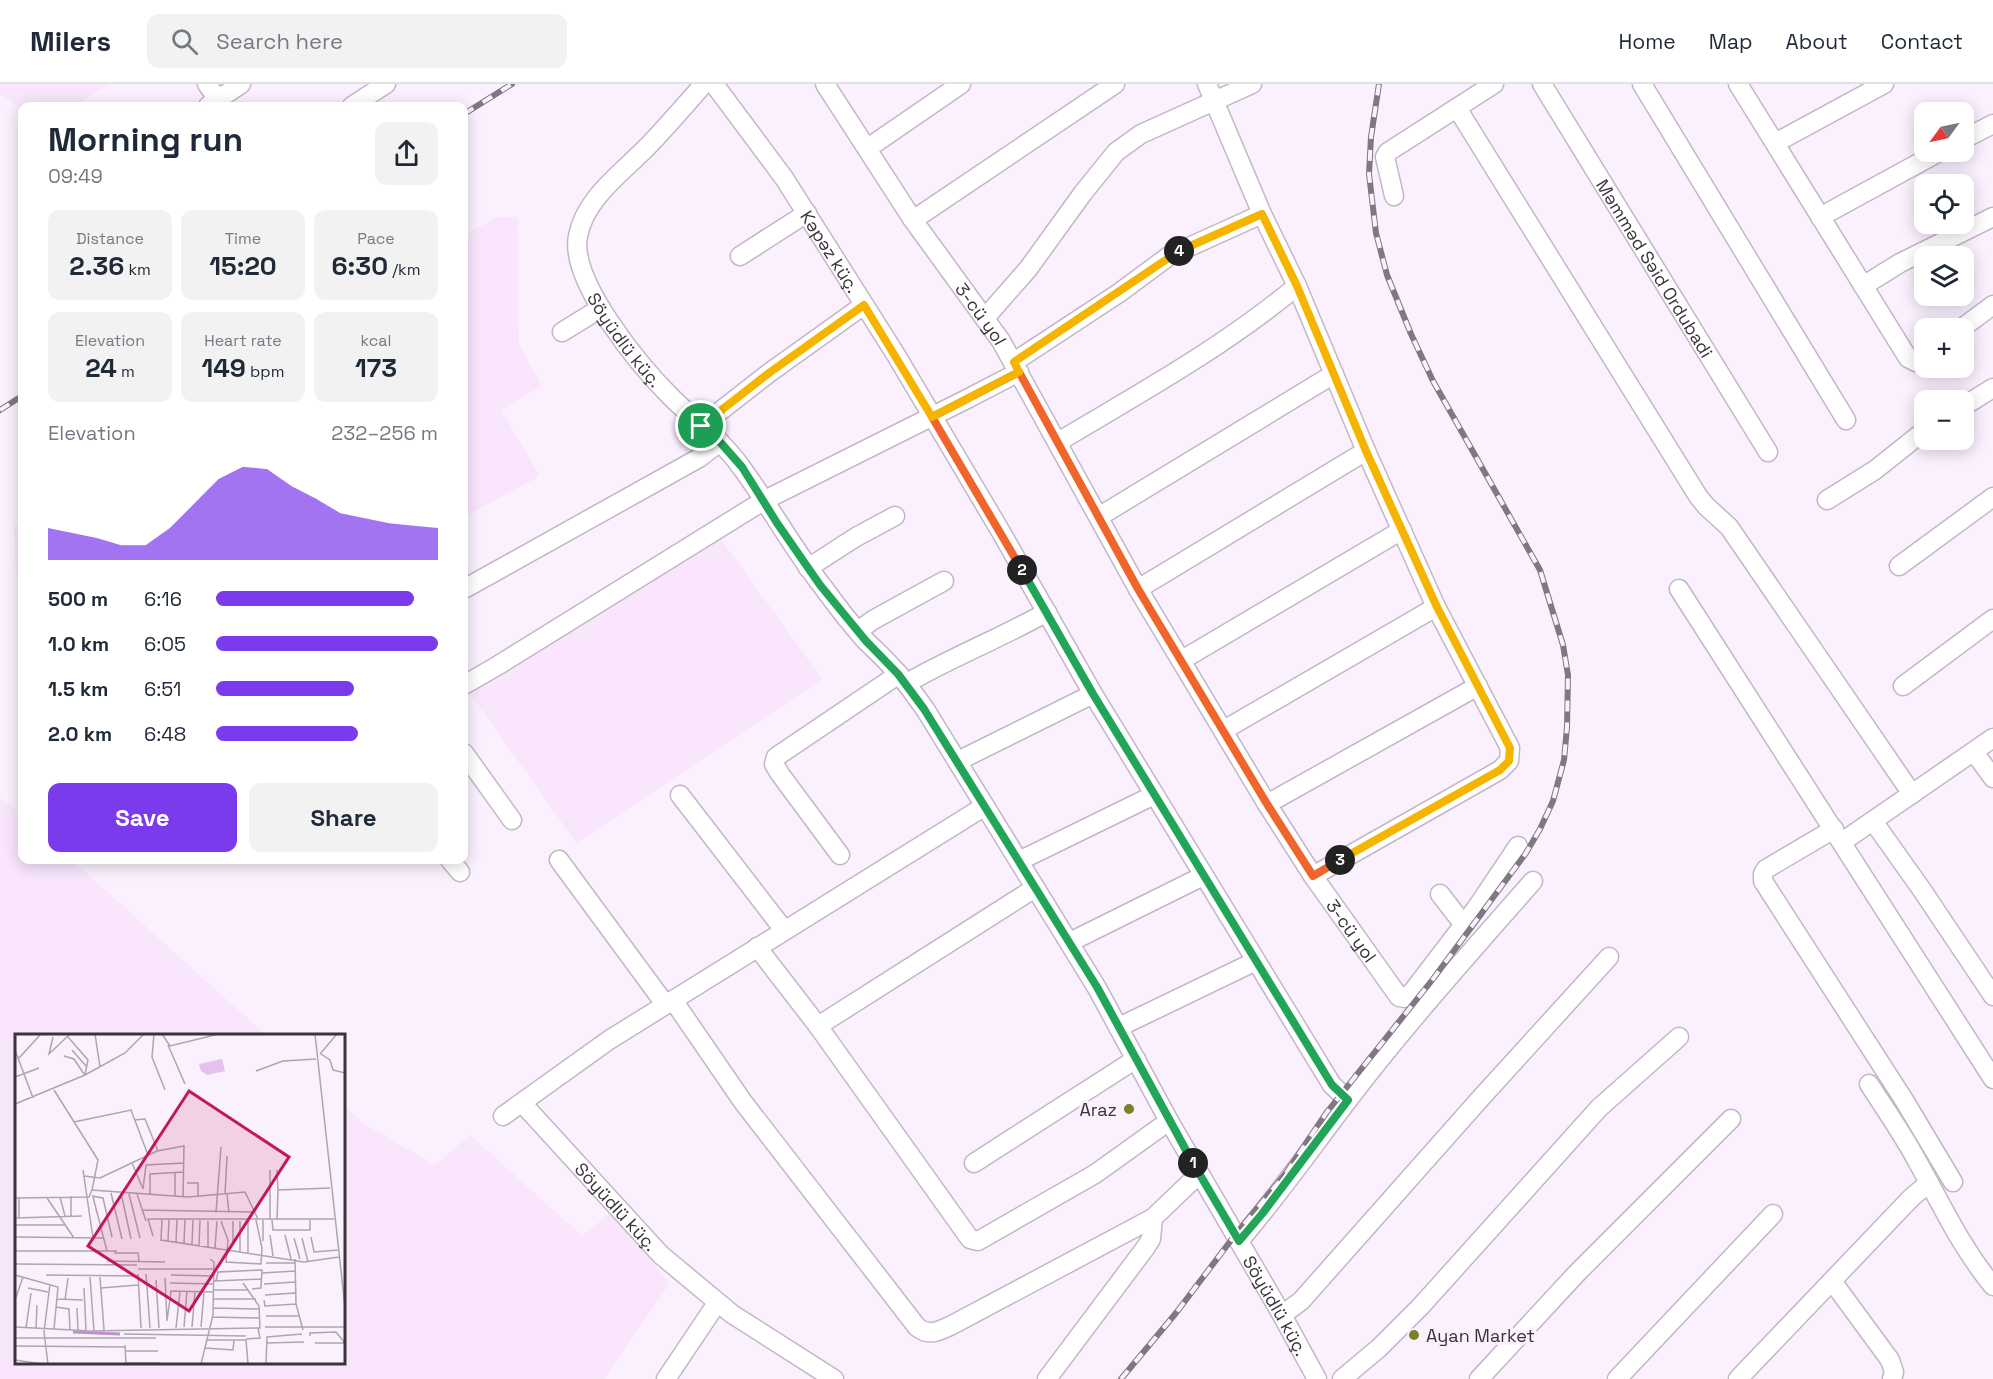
<!DOCTYPE html>
<meta charset="utf-8">
<style>
body{margin:0;font-family:"Space Grotesk",sans-serif;background:#f2f2f3;color:#1f2937;height:100vh;display:flex;flex-direction:column;font-size:22px;white-space:nowrap}
*{box-sizing:border-box;margin:0}
p{font-size:20px;color:#747a83}
.icon{flex:none;width:33px;height:33px;fill:none;stroke:currentColor;stroke-width:2;stroke-linecap:round;stroke-linejoin:round}
.map{position:relative;flex:1;overflow:hidden}
.panel{position:absolute;left:18px;top:18px;width:450px;height:762px;display:flex;flex-direction:column;background:#fff;border-radius:12px;box-shadow:0 3px 15px #0003}
.panel>*{flex:none}
.needle{width:39px;rotate:237deg}
.fabs{position:absolute;left:1914px;top:18px;display:grid;gap:12px}
.fabs a{display:grid;place-items:center;width:60px;height:60px;border-radius:12px;background:#fff;box-shadow:0 3px 15px #0003;font-size:30px}
.pin{position:absolute;display:grid;place-items:center;width:51px;height:51px;color:#fff;margin:-26px;border:3px solid #fff;border-radius:50%;box-shadow:0 2px 6px #0007}
.km{position:absolute;width:30px;height:30px;margin:-15px;border-radius:50%;background:#222;color:#fff;font-size:16px;line-height:30px;text-align:center}
.round{display:grid;place-items:center;flex:none;width:63px;height:63px;border-radius:12px;background:#f2f2f3}
.overview{display:flex;align-items:center;justify-content:space-between;height:102px;padding:0 30px}
h1{font-size:33px;font-weight:800;line-height:45px}
.metrics{display:grid;grid-template-columns:repeat(3,1fr);gap:9px;height:102px;padding:6px 30px}
.metrics div{display:grid;align-content:center;border-radius:12px;background:#f2f2f3;text-align:center}
.metrics b{font-size:26px;font-weight:800}
.metrics small{font-size:16px;font-weight:400}
.metrics p{font-size:16px}
.chart{height:168px;padding:12px 30px}
.chart p{display:flex;justify-content:space-between}
.chart svg{width:100%;height:108px;margin-top:6px;fill:#7c3aed;opacity:.7}
.primary-button{display:flex;gap:12px;margin-top:auto;padding:12px 30px}
.primary-button a{flex:1;height:69px;border-radius:12px;background:#7c3aed;color:#fff;font-size:24px;font-weight:800;line-height:69px;text-align:center}
.primary-button a+a{background:#f2f2f3;color:#1f2937}
ul{padding:0 30px;list-style:none;font-size:20px}
li{display:grid;grid-template-columns:96px 72px 1fr;align-items:center;height:45px}
li i{height:15px;border-radius:8px;background:#7c3aed}
header{display:flex;align-items:center;gap:36px;box-sizing:border-box;height:84px;padding:0 30px;background:#fff;border-bottom:2px solid #e0e1e3}
header strong{font-size:28px}
nav{display:flex;gap:33px;margin-inline-start:auto;font-size:21px}
.search{width:420px;height:54px;background:#f2f2f3;display:flex;align-items:center;gap:15px;box-sizing:border-box;padding:0 21px;border-radius:12px;color:#747a83;font-size:22px}
.map>svg:first-child{display:block}
</style>
<header>
<strong>Milers</strong>
<div class="search"><svg class="icon" aria-label="search" viewBox="0 0 24 24"><circle cx="10" cy="10" r="6"/><path d="M15 15l6 6"/></svg>Search here</div>
<nav><a>Home</a><a>Map</a><a>About</a><a>Contact</a></nav>
</header>
<div class="map">
<svg width="1993" height="1295" viewBox="0 0 1993 1295">
<rect width="100%" height="100%" fill="#fbf0fe"/>
<g fill="#f9e6fd">
<polygon points="0,0 108,0 76,22 22,22 22,25 0,10"/>
<polygon points="496,133 518,133 519,260 542,302 501,326 540,392 464,433 464,152"/>
<polygon points="22,437 22,494 16,492 14,443"/>
<polygon points="721,455 822,595 577,760 469,608"/>
<polygon points="0,714 10,720 22,731 22,776 72,776 266,951 16,952 16,1278 344,1278 344,1021 364,1040 435,1081 470,1051 582,1152 610,1129 670,1199 604,1295 0,1295"/>
</g>
<g fill="none" stroke-linecap="round" stroke-linejoin="round">
<g stroke="#c4b6c7" stroke-width="21">
<g id="minor">
<polyline points="207,0 218,16"/>
<path id="s1" d="M 704,0 C 686,20 668,41 649,61 C 623,88 585,114 578,152 C 569,197 640,282 671,313 C 694,336 722,356 741,383 C 770,422 793,465 823,503 C 836,521 850,539 865,556 C 874,565 883,573 891,582 C 904,595 914,610 925,625 L 1097,904 L 1169,1037 L 1282,1231 L 1317,1295"/>
<path id="s2" d="M 714,0 L 784,94 L 896,271 L 1001,448 L 1093,610 L 1332,1001 L 1348,1016"/>
<path id="s3" d="M 825,0 L 913,136 L 1001,257 L 1138,505 L 1267,720 L 1313,792 L 1399,913 L 1405,914 L 1413,907 L 1475,826 L 1518,762"/>
<polyline points="1207,0 1262,130 1297,202 1366,367 1436,523 1510,664 1509,677 1500,686 1313,792"/>
<path id="s4" d="M 1542,0 L 1768,368"/>
<polyline points="1642,0 1846,336"/>
<polyline points="1738,0 1908,274 1916,278 1924,273"/>
<polyline points="208,22 241,0"/>
<polyline points="352,22 386,0"/>
<polyline points="1457,24 1698,412 1706,422 1729,443 1912,710"/>
<polyline points="1964,55 1993,40"/>
<polyline points="1775,59 1884,0"/>
<polyline points="868,64 961,0"/>
<polyline points="1394,112 1385,73 1388,68 1494,0"/>
<polyline points="1820,133 1939,68"/>
<polyline points="913,136 1115,0"/>
<polyline points="740,172 807,129"/>
<polyline points="1863,202 1900,179 1993,133"/>
<polyline points="985,234 1028,185 1083,109 1116,68 1141,50 1252,0"/>
<polyline points="1962,244 1993,221"/>
<polyline points="562,248 601,224"/>
<polyline points="1014,278 1119,209 1169,172 1262,130"/>
<polyline points="1964,322 1993,304"/>
<polyline points="701,342 769,289 864,221"/>
<path d="M 1058,358 C 1140,309 1224,263 1297,202"/>
<polyline points="1827,416 1875,386 1924,347"/>
<polyline points="1100,432 1334,290"/>
<polyline points="1899,482 1993,413"/>
<polyline points="808,484 856,453 895,432"/>
<polyline points="464,505 699,374 720,358"/>
<polyline points="1138,505 1366,367"/>
<polyline points="1679,505 1993,995"/>
<polyline points="858,547 873,536 944,497"/>
<polyline points="1182,576 1402,446"/>
<path d="M 907,599 C 952,573 1001,554 1047,528"/>
<polyline points="464,601 497,582 763,417 963,317 1019,288"/>
<polyline points="1903,602 1993,535"/>
<polyline points="1224,646 1436,523"/>
<polyline points="1974,668 1993,694"/>
<polyline points="464,669 512,736"/>
<polyline points="958,677 1093,610"/>
<polyline points="680,711 784,846"/>
<polyline points="1267,720 1478,602"/>
<polyline points="1873,737 1922,806 1993,912"/>
<polyline points="1834,745 1766,785 1763,790 1763,797 1904,1016 1953,1098"/>
<polyline points="1842,758 1993,654"/>
<polyline points="840,771 780,690 774,680 776,673 899,590"/>
<polyline points="450,776 460,788"/>
<polyline points="559,776 665,920"/>
<polyline points="1019,777 1154,711"/>
<polyline points="1440,810 1464,841"/>
<polyline points="1070,858 1203,792"/>
<polyline points="757,863 818,942 970,1155 978,1157 1095,1090 1169,1037"/>
<path d="M 673,916 L 743,1018 L 917,1243 C 929,1253 939,1247 952,1241 L 1153,1134"/>
<polyline points="818,942 1035,804"/>
<polyline points="1119,943 1256,877"/>
<path d="M 1869,1000 C 1885,1025 1902,1049 1916,1075 C 1941,1119 1960,1162 1993,1202"/>
<path id="s5" d="M 522,1019 L 661,1171 L 732,1230 L 834,1295"/>
<polyline points="503,1032 609,956 985,722"/>
<polyline points="974,1079 1136,975"/>
<path d="M 1239,1157 C 1278,1112 1312,1063 1348,1016 C 1406,940 1470,869 1533,797"/>
<polyline points="1832,1197 1890,1276 1894,1288 1892,1295"/>
<polyline points="1282,1231 1301,1217 1479,1016 1609,873"/>
<polyline points="666,1295 717,1219"/>
<polyline points="1047,1295 1146,1163 1151,1155 1153,1134 1199,1090"/>
<polyline points="1342,1295 1379,1264 1421,1222 1599,1024 1679,953"/>
<polyline points="1479,1295 1578,1188 1731,1035"/>
<polyline points="1617,1295 1773,1130"/>
<polyline points="1738,1295 1912,1113 1929,1099"/>
</g>
</g>
<use href="#minor" stroke="#fff" stroke-width="18"/>
<g stroke="#7f7880" stroke-width="6">
<g id="rail">
<polyline points="464,30 512,0"/>
<polyline points="0,326 22,312"/>
<polyline points="1121,1295 1176,1229 1235,1151 1286,1089 1327,1028 1433,895 1526,769 1540,745 1553,717 1564,676 1567,643 1568,591 1563,561 1540,486 1433,297 1411,250 1387,191 1376,149 1369,90 1371,53 1379,0"/>
</g>
</g>
<use href="#rail" stroke="#fbf0fe" stroke-width="4" stroke-dasharray="11" stroke-linecap="butt"/>
</g>
<g fill="none" stroke-linecap="round" stroke-linejoin="round">
<g stroke="#fff" stroke-width="12">
<polyline id="split-1" points="701,342 720,358 742,383 777,439 820,501 866,557 898,590 924,625 1097,903 1193,1079"/>
</g>
<g stroke="#fff" stroke-width="12">
<polyline id="split-2" points="1022,486 1093,610 1332,1001 1348,1016 1262,1130 1239,1157 1193,1079"/>
</g>
<g stroke="#fff" stroke-width="12">
<polyline id="split-3" points="1022,486 932,333 1019,288 1138,505 1267,720 1313,792 1340,776"/>
</g>
<g stroke="#fff" stroke-width="12">
<polyline id="split-4" points="1179,167 1262,130 1297,202 1366,367 1437,523 1510,664 1509,677 1500,686 1340,776"/>
</g>
<g stroke="#fff" stroke-width="12">
<polyline id="split-5" points="701,342 769,289 864,221 932,333 1019,288 1014,278 1179,167"/>
</g>
<use href="#split-1" stroke="#22a559" stroke-width="8"/>
<use href="#split-2" stroke="#22a559" stroke-width="8"/>
<use href="#split-3" stroke="#f0652b" stroke-width="8"/>
<use href="#split-4" stroke="#f5b400" stroke-width="8"/>
<use href="#split-5" stroke="#f5b400" stroke-width="8"/>
</g>
<g fill="#7e7f28" stroke="#fbf0fe" stroke-width="2">
<circle cx="1129" cy="1025" r="6"/>
<circle cx="1414" cy="1251" r="6"/>
</g>
<g text-anchor="middle" dominant-baseline="central" stroke-width="6" stroke-linejoin="round" paint-order="stroke">
<g font-size="18" fill="#39343a" stroke="#fbf0fe">
<text stroke="none"><textPath href="#s2" startOffset="204">Kəpəz küç.</textPath></text>
<text stroke="none"><textPath href="#s4" startOffset="216">Məmməd Səid Ordubadi</textPath></text>
<text stroke="none"><textPath href="#s3" startOffset="278">3-cü yol</textPath></text>
<text stroke="none"><textPath href="#s1" startOffset="316">Söyüdlü küç.</textPath></text>
<text stroke="none"><textPath href="#s3" startOffset="998">3-cü yol</textPath></text>
<text stroke="none"><textPath href="#s5" startOffset="140">Söyüdlü küç.</textPath></text>
<text stroke="none"><textPath href="#s1" startOffset="1486">Söyüdlü küç.</textPath></text>
</g>
<g font-size="18" fill="#39343a" stroke="#fbf0fe" text-anchor="end">
<text x="1117" y="1025">Araz</text>
<text x="1426" y="1251" text-anchor="start">Ayan Market</text>
</g>
</g>
<g transform="translate(15 950)">
<rect width="330" height="330" fill="#fbf0fe"/>
<path d="M 207,25 L 210,37 L 192,41 L 186,37 L 184,30 Z" fill="#e5c1ed"/>
<path fill="none" stroke="#bf91c9" stroke-width="3" d="M 58,298 L 105,300"/>
<path fill="none" stroke="#ada5b0" stroke-width="1.5" d="M 80,0 L 85,33M 139,0 L 137,23 L 150,56M 147,0 L 155,12 L 204,0M 300,0 L 330,273M 38,3 L 34,20 L 55,0M 53,3 L 73,26 L 70,41M 153,11 L 170,50M 0,16 L 18,64M 57,16 L 71,32M 305,20 L 322,0M 306,20 L 315,26 L 318,36 L 330,39M 49,22 L 59,25 L 69,40M 3,25 L 26,0M 241,37 L 268,27 L 301,25M 0,43 L 24,34M 39,56 L 83,126 L 77,156 L 173,163 L 230,158 L 243,185M 0,70 L 70,41 L 110,19 L 129,0M 119,86 L 130,85 L 143,117M 59,88 L 116,76 L 133,121M 117,129 L 128,155M 68,136 L 78,204M 255,136 L 255,186M 262,136 L 263,156M 69,142 L 85,144 L 142,117 L 169,112M 172,149 L 183,149 L 183,163M 128,155 L 131,131 L 169,129M 96,159 L 107,205M 106,159 L 116,205M 114,160 L 125,204M 122,160 L 131,187M 210,160 L 212,122M 212,160 L 214,179M 135,161 L 135,140 L 169,138M 56,162 L 56,182M 77,162 L 88,164 L 97,203M 160,162 L 160,139M 45,163 L 50,182M 78,163 L 92,217M 168,163 L 169,111M 0,164 L 74,163 L 77,156M 4,164 L 4,184M 32,164 L 59,204M 127,176 L 239,178M 201,179 L 206,113M 0,184 L 67,182M 147,185 L 146,206 L 289,228 L 324,223M 257,186 L 258,196 L 295,196 L 295,186M 262,186 L 263,156 L 315,154M 193,187 L 193,213M 206,187 L 213,206 L 211,228 L 246,230 L 247,214 L 241,186M 218,187 L 218,210M 233,187 L 233,219M 0,191 L 50,191M 255,201 L 258,222M 270,201 L 276,225M 138,202 L 133,185 L 319,185M 0,203 L 89,204M 296,203 L 299,218 L 323,216M 279,204 L 285,225M 287,204 L 293,228M 153,207 L 154,185M 248,207 L 248,186M 161,208 L 162,185M 169,209 L 170,185M 177,210 L 178,186M 184,212 L 185,186M 200,214 L 202,187M 0,217 L 102,217M 225,218 L 225,187M 99,219 L 123,219 L 124,227M 280,225 L 281,270 L 288,296M 92,227 L 150,228M 251,229 L 280,229M 0,230 L 122,231M 123,235 L 199,235M 247,239 L 280,237M 123,240 L 126,294M 131,240 L 135,294M 0,241 L 43,253 L 39,295M 31,241 L 123,242M 156,241 L 199,242M 75,243 L 79,297M 85,243 L 89,296M 150,244 L 152,286M 141,246 L 144,294M 199,247 L 247,245M 201,247 L 203,238 L 247,236 L 246,254 L 237,255M 155,249 L 199,250M 249,250 L 280,248M 13,254 L 33,258M 69,254 L 71,297M 86,254 L 123,251M 199,256 L 233,256M 250,261 L 280,259M 42,265 L 68,266M 198,265 L 241,265M 0,266 L 8,243M 50,266 L 53,244M 249,266 L 250,272 L 281,270M 41,273 L 54,275 L 55,296M 62,274 L 63,296M 198,274 L 245,275M 251,282 L 284,282M 197,283 L 245,284M 152,287 L 156,257 L 199,258M 0,293 L 76,297 L 245,294 L 244,272 L 228,249M 169,293 L 172,257M 177,293 L 180,257M 186,293 L 189,258M 250,293 L 330,293M 11,294 L 16,259M 21,294 L 22,271M 161,294 L 165,257M 109,300 L 231,302M 295,302 L 295,299 L 321,298 L 330,309M 0,304 L 141,304M 231,305 L 245,304 L 243,294M 192,306 L 231,306M 231,306 L 233,330M 251,309 L 289,308M 300,309 L 330,309M 110,311 L 111,330M 0,312 L 110,313M 190,314 L 218,316 L 219,306M 110,317 L 143,317M 0,326 L 27,330M 111,329 L 145,329M 33,330 L 29,298 L 35,250M 186,330 L 198,281 L 199,228 L 195,225M 251,330 L 252,303 L 287,300"/>
<path fill="#c2185b" fill-opacity="0.15" stroke="#c2185b" stroke-width="3" d="M 174,57 L 274,123 L 174,277 L 73,212 Z"/>
<rect width="330" height="330" fill="none" stroke="#39343a" stroke-width="3"/>
</g>
</svg>
<div class="fabs">
<a><svg class="needle" viewBox="-14 -14 28 28"><path d="M0-13l5 13h-10z" fill="#e53935"/><path d="M0 13l5-13h-10z" fill="#747a83"/></svg></a>
<a><svg class="icon" aria-label="locate" viewBox="0 0 24 24"><circle cx="12" cy="12" r="6"/><path d="M12 2v4M12 18v4M2 12h4M18 12h4"/></svg></a>
<a><svg class="icon" aria-label="layers" viewBox="0 0 24 24"><path d="M12 4l9 5-9 5-9-5zM3 14l9 5 9-5"/></svg></a>
<a>+</a>
<a>−</a>
</div>
<div class="pin" style="left:701px;top:342px;background:#1e9e55"><svg class="icon" aria-label="arrive" viewBox="0 0 24 24"><path d="M6 21V4h12l-3 4 3 4H6"/></svg></div>
<b class="km" style="left:1193px;top:1079px">1</b>
<b class="km" style="left:1022px;top:486px">2</b>
<b class="km" style="left:1340px;top:776px">3</b>
<b class="km" style="left:1179px;top:167px">4</b>
<section class="panel">
<div class="overview"><div><h1>Morning run</h1><p>09:49</p></div><a class="round"><svg class="icon" aria-label="share" viewBox="0 0 24 24"><path d="M12 15V3M7 8l5-5 5 5M5 13v7h14v-7"/></svg></a></div>
<div class="metrics">
<div><p>Distance</p><b>2.36<small> km</small></b></div>
<div><p>Time</p><b>15:20</b></div>
<div><p>Pace</p><b>6:30<small> /km</small></b></div>
</div>
<div class="metrics">
<div><p>Elevation</p><b>24<small> m</small></b></div>
<div><p>Heart rate</p><b>149<small> bpm</small></b></div>
<div><p>kcal</p><b>173</b></div>
</div>
<div class="chart"><p><span>Elevation</span>232–256 m</p>
<svg viewBox="0 0 160 44" preserveAspectRatio="none"><path d="M0 44V31L10 33L20 35L30 38L40 38L50 31L60 21L70 11L80 6L90 7L100 14L110 19L120 25L130 27L140 29L150 30L160 31V44z"/></svg>
</div>
<ul>
<li><b>500 m</b>6:16<i style="width:89%"></i></li>
<li><b>1.0 km</b>6:05<i style="width:100%"></i></li>
<li><b>1.5 km</b>6:51<i style="width:62%"></i></li>
<li><b>2.0 km</b>6:48<i style="width:64%"></i></li>
</ul>
<div class="primary-button"><a>Save</a><a>Share</a></div>
</section>
</div>
